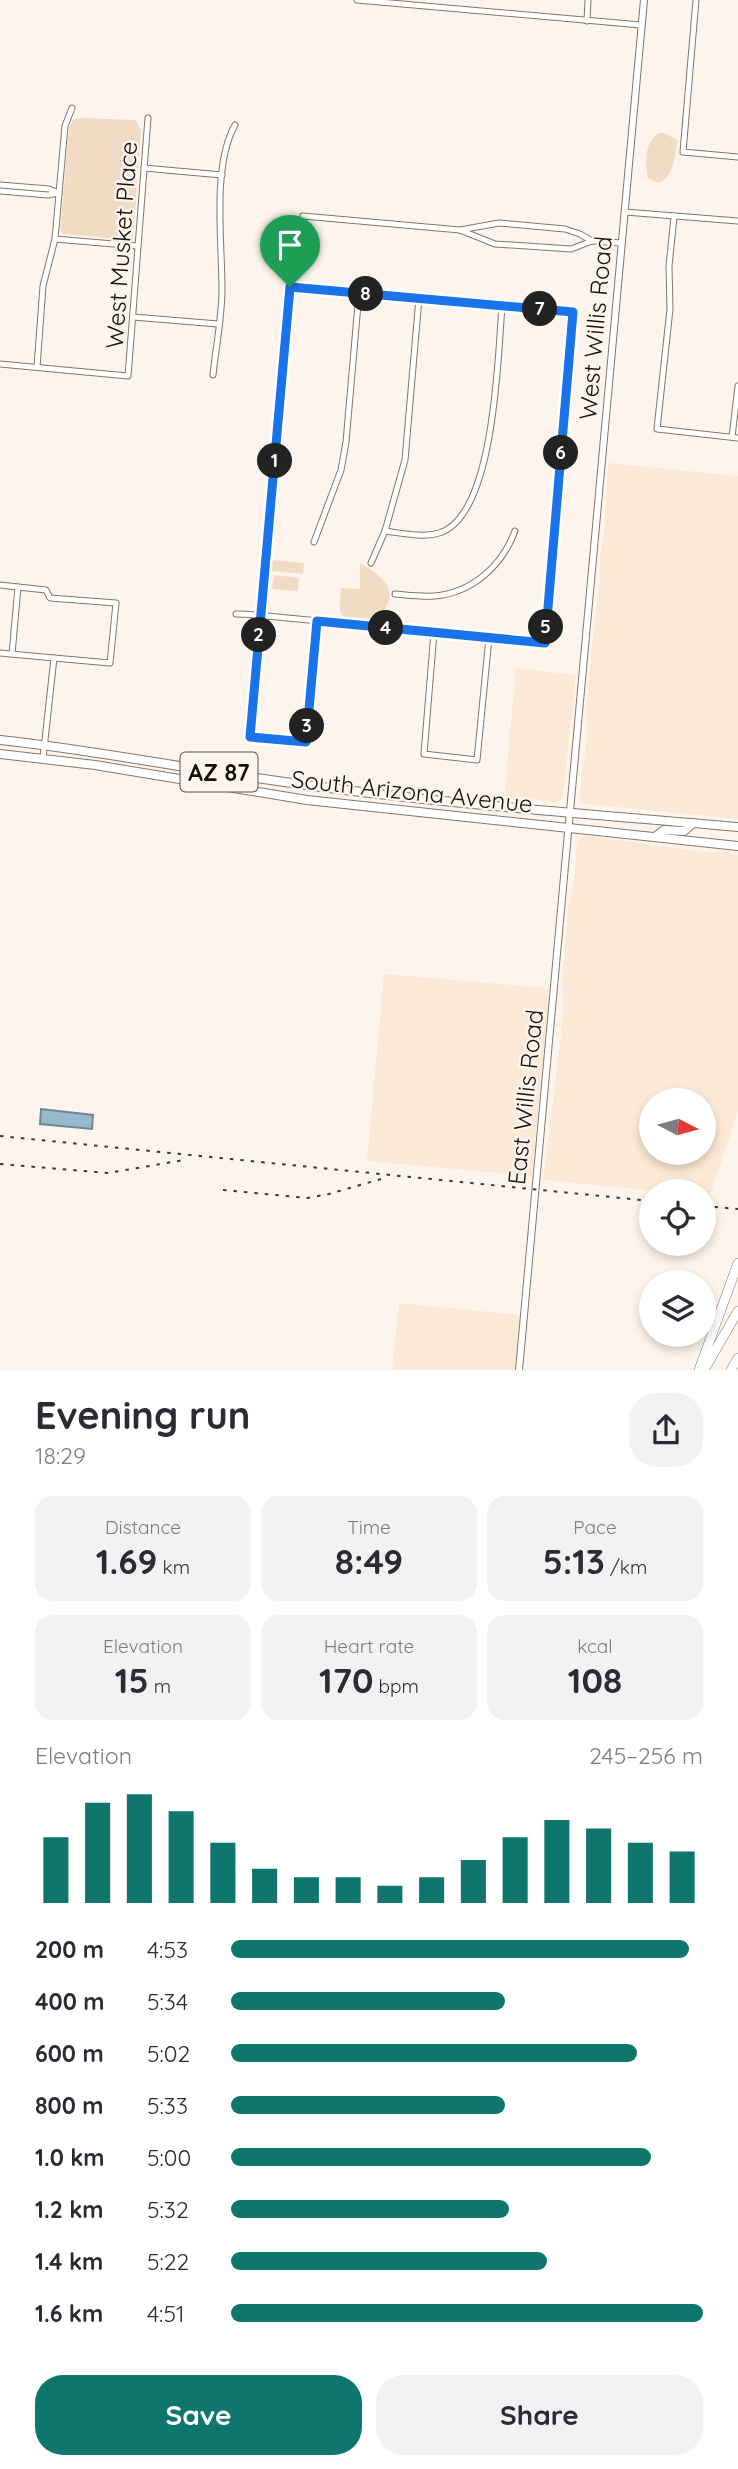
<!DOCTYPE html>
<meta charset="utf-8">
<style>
body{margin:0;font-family:Quicksand,sans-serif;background:#f2f2f3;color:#2b2b33;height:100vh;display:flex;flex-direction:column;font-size:26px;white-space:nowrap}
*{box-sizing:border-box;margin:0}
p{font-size:23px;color:#7c7c81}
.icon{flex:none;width:38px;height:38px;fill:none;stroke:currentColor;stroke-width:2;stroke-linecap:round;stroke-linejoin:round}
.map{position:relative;height:1370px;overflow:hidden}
.details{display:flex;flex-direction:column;background:#fff;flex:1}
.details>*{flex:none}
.needle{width:46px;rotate:96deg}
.tools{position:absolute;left:639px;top:1088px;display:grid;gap:14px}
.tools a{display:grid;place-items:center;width:77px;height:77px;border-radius:50%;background:#fff;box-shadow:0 4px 10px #0003;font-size:35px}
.pin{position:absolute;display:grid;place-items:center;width:60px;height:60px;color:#fff;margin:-72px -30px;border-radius:50% 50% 50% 0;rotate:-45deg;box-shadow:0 0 7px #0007}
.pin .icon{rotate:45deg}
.km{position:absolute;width:35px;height:35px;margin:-18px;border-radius:50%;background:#222;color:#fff;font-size:19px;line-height:35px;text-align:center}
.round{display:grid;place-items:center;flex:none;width:74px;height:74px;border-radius:28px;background:#f2f2f3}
.headline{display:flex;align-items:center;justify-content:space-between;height:119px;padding:0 35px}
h1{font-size:38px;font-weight:700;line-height:52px}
.figures{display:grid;grid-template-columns:repeat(3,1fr);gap:10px;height:119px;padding:7px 35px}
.figures div{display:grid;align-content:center;border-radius:18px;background:#f2f2f3;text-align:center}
.figures b{font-size:35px;font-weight:700}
.figures small{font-size:19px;font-weight:400}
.figures p{font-size:19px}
.chart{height:196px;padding:14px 35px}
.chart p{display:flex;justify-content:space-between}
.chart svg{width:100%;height:126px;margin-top:7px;stroke:#0f766e;stroke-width:6}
.primary-button{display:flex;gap:14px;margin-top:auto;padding:14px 35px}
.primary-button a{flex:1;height:80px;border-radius:28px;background:#0f766e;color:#fff;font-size:28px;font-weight:700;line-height:80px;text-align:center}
.primary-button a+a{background:#f2f2f3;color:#2b2b33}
ul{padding:0 35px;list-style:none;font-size:23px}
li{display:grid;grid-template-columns:112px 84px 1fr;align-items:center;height:52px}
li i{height:18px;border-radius:9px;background:#0f766e}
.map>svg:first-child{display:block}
</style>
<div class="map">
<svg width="738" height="1370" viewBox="0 0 738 1370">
<rect width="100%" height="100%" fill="#fdf5ed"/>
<g fill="#fce9d5" fill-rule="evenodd">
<polygon points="608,463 738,476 738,819 586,804 579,800 587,736 586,710 592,645 600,582 600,555 605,525"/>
<polygon points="516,668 576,675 563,796 558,803 520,797 504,799"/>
<path d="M 582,835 L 705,852 L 724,851 L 738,855 L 738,1111 L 710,1196 L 704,1195 L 704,1192 L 666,1192 L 543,1180 L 560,1044 L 563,1007 L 562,982 L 568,909 L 574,882 L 577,842 ZM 651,1101 L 704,1101 L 704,1153 L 651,1153 Z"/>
<polygon points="384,974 549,988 532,1176 367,1161"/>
<polygon points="399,1303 521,1315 515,1370 392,1370"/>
</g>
<g fill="#f1dbc5">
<polygon points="79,118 136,120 141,130 133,238 129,240 63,234 60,230 69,129 73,120"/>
<path d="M 659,133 L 663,133 L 678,140 C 675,152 672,196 648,178 C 645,163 644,143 659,133 Z"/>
<polygon points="272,560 304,563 303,574 271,571"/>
<path d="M 360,563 C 390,579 405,601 368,622 C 338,619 338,618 341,588 L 360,589 Z"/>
<polygon points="274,575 299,578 298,591 272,589"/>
</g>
<polygon fill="#96b9ce" stroke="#6f8694" stroke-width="2" points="41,1109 93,1115 92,1129 40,1124"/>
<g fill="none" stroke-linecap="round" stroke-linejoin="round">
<g stroke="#83776b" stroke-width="7">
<g id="minor">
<polyline points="357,0 641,25"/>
<polyline points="696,0 683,152 738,157"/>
<polyline points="587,21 588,0"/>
<polyline points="144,168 222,175"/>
<polyline points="0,185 49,189 59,193"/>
<polyline points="0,191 48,195 59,193"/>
<polyline points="625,212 738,221"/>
<polyline points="303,216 460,230 495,244 571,249 592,241"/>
<polyline points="674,217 669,266 670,309 657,429 738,438"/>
<polyline points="460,230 499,223 565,229 580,234 592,241 622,243"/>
<polyline points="55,239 137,246"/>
<polyline points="133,317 218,324"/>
<polyline points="0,364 128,376 148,118"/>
<polyline points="37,367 43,286 55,239 65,126 72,108"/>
<path d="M 213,375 C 216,346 222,317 222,289 C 222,241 212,166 235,125"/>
<polyline points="732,437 738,386"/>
<path d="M 385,531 C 401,533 423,538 439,533 C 495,517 498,354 502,306"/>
<polyline points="314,542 341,470 346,442 359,293"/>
<polyline points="371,563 385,531 405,460 419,298"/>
<polyline points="0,585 18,587"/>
<path d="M 395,594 C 407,595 421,597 434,596 C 472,593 502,566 515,531"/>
<path d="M 236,614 C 246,614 257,615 267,616 L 545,643 L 573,312 L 291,287 L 261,616 L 260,623 L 250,737 L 306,742 L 317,621"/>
<polyline points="434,632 424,754 477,760 489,638"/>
<polyline points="0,653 54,658 43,758"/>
<polyline points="12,654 18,587 46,590 50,598 116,603 110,663 54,658"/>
</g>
</g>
<g stroke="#83776b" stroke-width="8">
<polyline id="tertiary" points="519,1370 644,0"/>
</g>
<g stroke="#83776b" stroke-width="10">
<g id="primary">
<path d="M 0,740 C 86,749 171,766 257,778 C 416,802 578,813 738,827"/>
<polyline points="0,754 95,765 307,800 738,846"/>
<polyline points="655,837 664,830 684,831 693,823"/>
</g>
</g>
<g stroke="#83776b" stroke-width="10">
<g id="motorway">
<polyline points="699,1370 738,1263"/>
<polyline points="704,1370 738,1311"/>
<polyline points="731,1370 738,1358"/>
</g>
</g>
<use href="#minor" stroke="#fff" stroke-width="5"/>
<use href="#tertiary" stroke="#fff" stroke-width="6"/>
<use href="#primary" stroke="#fff" stroke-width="8"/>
<use href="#motorway" stroke="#fff" stroke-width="9"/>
<g stroke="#3c3732" stroke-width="2" stroke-dasharray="3.5 7" stroke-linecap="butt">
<polyline points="0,1136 651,1201"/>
<polyline points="0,1164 108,1173 184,1160"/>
<polyline points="223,1190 307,1198 329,1194 381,1179"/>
<polyline points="704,1206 738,1209"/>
</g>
</g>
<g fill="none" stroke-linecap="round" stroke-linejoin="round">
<g stroke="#fff" stroke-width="14">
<polygon id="route" points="290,287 573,312 545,643 317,621 306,742 250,737"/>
</g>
<use href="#route" stroke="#1a73e8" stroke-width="9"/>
</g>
<g text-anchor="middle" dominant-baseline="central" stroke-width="5" stroke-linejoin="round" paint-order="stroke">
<rect fill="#fdf5ed" stroke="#5b5550" stroke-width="2" x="180.5" y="752.5" width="77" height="39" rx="5"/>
<g font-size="23" font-weight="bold" fill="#15100c">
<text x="219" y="772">AZ 87</text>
</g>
<g font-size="24" fill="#15100c" stroke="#fdf5ed">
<text transform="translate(121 245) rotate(-86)">West Musket Place</text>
<text transform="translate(595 328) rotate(-85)">West Willis Road</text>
<text transform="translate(412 791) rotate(6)">South Arizona Avenue</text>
<text transform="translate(525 1097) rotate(-84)">East Willis Road</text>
</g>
</g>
</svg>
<div class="tools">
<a><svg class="needle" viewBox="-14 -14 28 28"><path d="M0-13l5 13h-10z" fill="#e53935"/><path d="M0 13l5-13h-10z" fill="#7c7c81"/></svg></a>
<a><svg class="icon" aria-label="locate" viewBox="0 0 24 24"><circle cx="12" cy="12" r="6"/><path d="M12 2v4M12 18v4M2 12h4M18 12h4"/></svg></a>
<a><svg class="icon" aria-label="layers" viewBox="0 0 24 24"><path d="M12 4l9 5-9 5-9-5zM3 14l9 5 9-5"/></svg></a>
</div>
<div class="pin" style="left:290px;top:287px;background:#1e9e55"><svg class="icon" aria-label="arrive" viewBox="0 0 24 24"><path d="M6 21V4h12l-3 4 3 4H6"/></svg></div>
<b class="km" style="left:275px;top:461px">1</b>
<b class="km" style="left:259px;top:635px">2</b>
<b class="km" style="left:307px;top:726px">3</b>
<b class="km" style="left:386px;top:628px">4</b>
<b class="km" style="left:546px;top:627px">5</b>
<b class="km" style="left:561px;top:453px">6</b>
<b class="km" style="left:540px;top:309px">7</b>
<b class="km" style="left:366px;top:294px">8</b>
</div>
<section class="details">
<div class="headline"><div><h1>Evening run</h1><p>18:29</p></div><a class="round"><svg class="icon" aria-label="share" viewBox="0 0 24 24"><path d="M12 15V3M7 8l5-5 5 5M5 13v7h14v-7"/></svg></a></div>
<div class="figures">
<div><p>Distance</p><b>1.69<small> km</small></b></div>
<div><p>Time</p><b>8:49</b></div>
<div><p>Pace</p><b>5:13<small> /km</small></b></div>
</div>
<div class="figures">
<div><p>Elevation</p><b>15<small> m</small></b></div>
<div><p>Heart rate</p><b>170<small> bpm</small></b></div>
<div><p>kcal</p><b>108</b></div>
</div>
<div class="chart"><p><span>Elevation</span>245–256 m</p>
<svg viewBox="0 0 160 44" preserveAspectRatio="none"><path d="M5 44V21M15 44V9M25 44V6M35 44V12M45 44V23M55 44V32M65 44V35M75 44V35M85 44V38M95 44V35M105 44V29M115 44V21M125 44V15M135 44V18M145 44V23M155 44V26"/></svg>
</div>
<ul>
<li><b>200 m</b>4:53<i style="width:97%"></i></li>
<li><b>400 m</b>5:34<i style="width:58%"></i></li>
<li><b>600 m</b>5:02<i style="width:86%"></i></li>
<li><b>800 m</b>5:33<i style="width:58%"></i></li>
<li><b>1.0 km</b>5:00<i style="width:89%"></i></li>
<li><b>1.2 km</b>5:32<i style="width:59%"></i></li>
<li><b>1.4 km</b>5:22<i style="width:67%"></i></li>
<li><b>1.6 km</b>4:51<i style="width:100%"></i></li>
</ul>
<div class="primary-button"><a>Save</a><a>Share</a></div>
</section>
